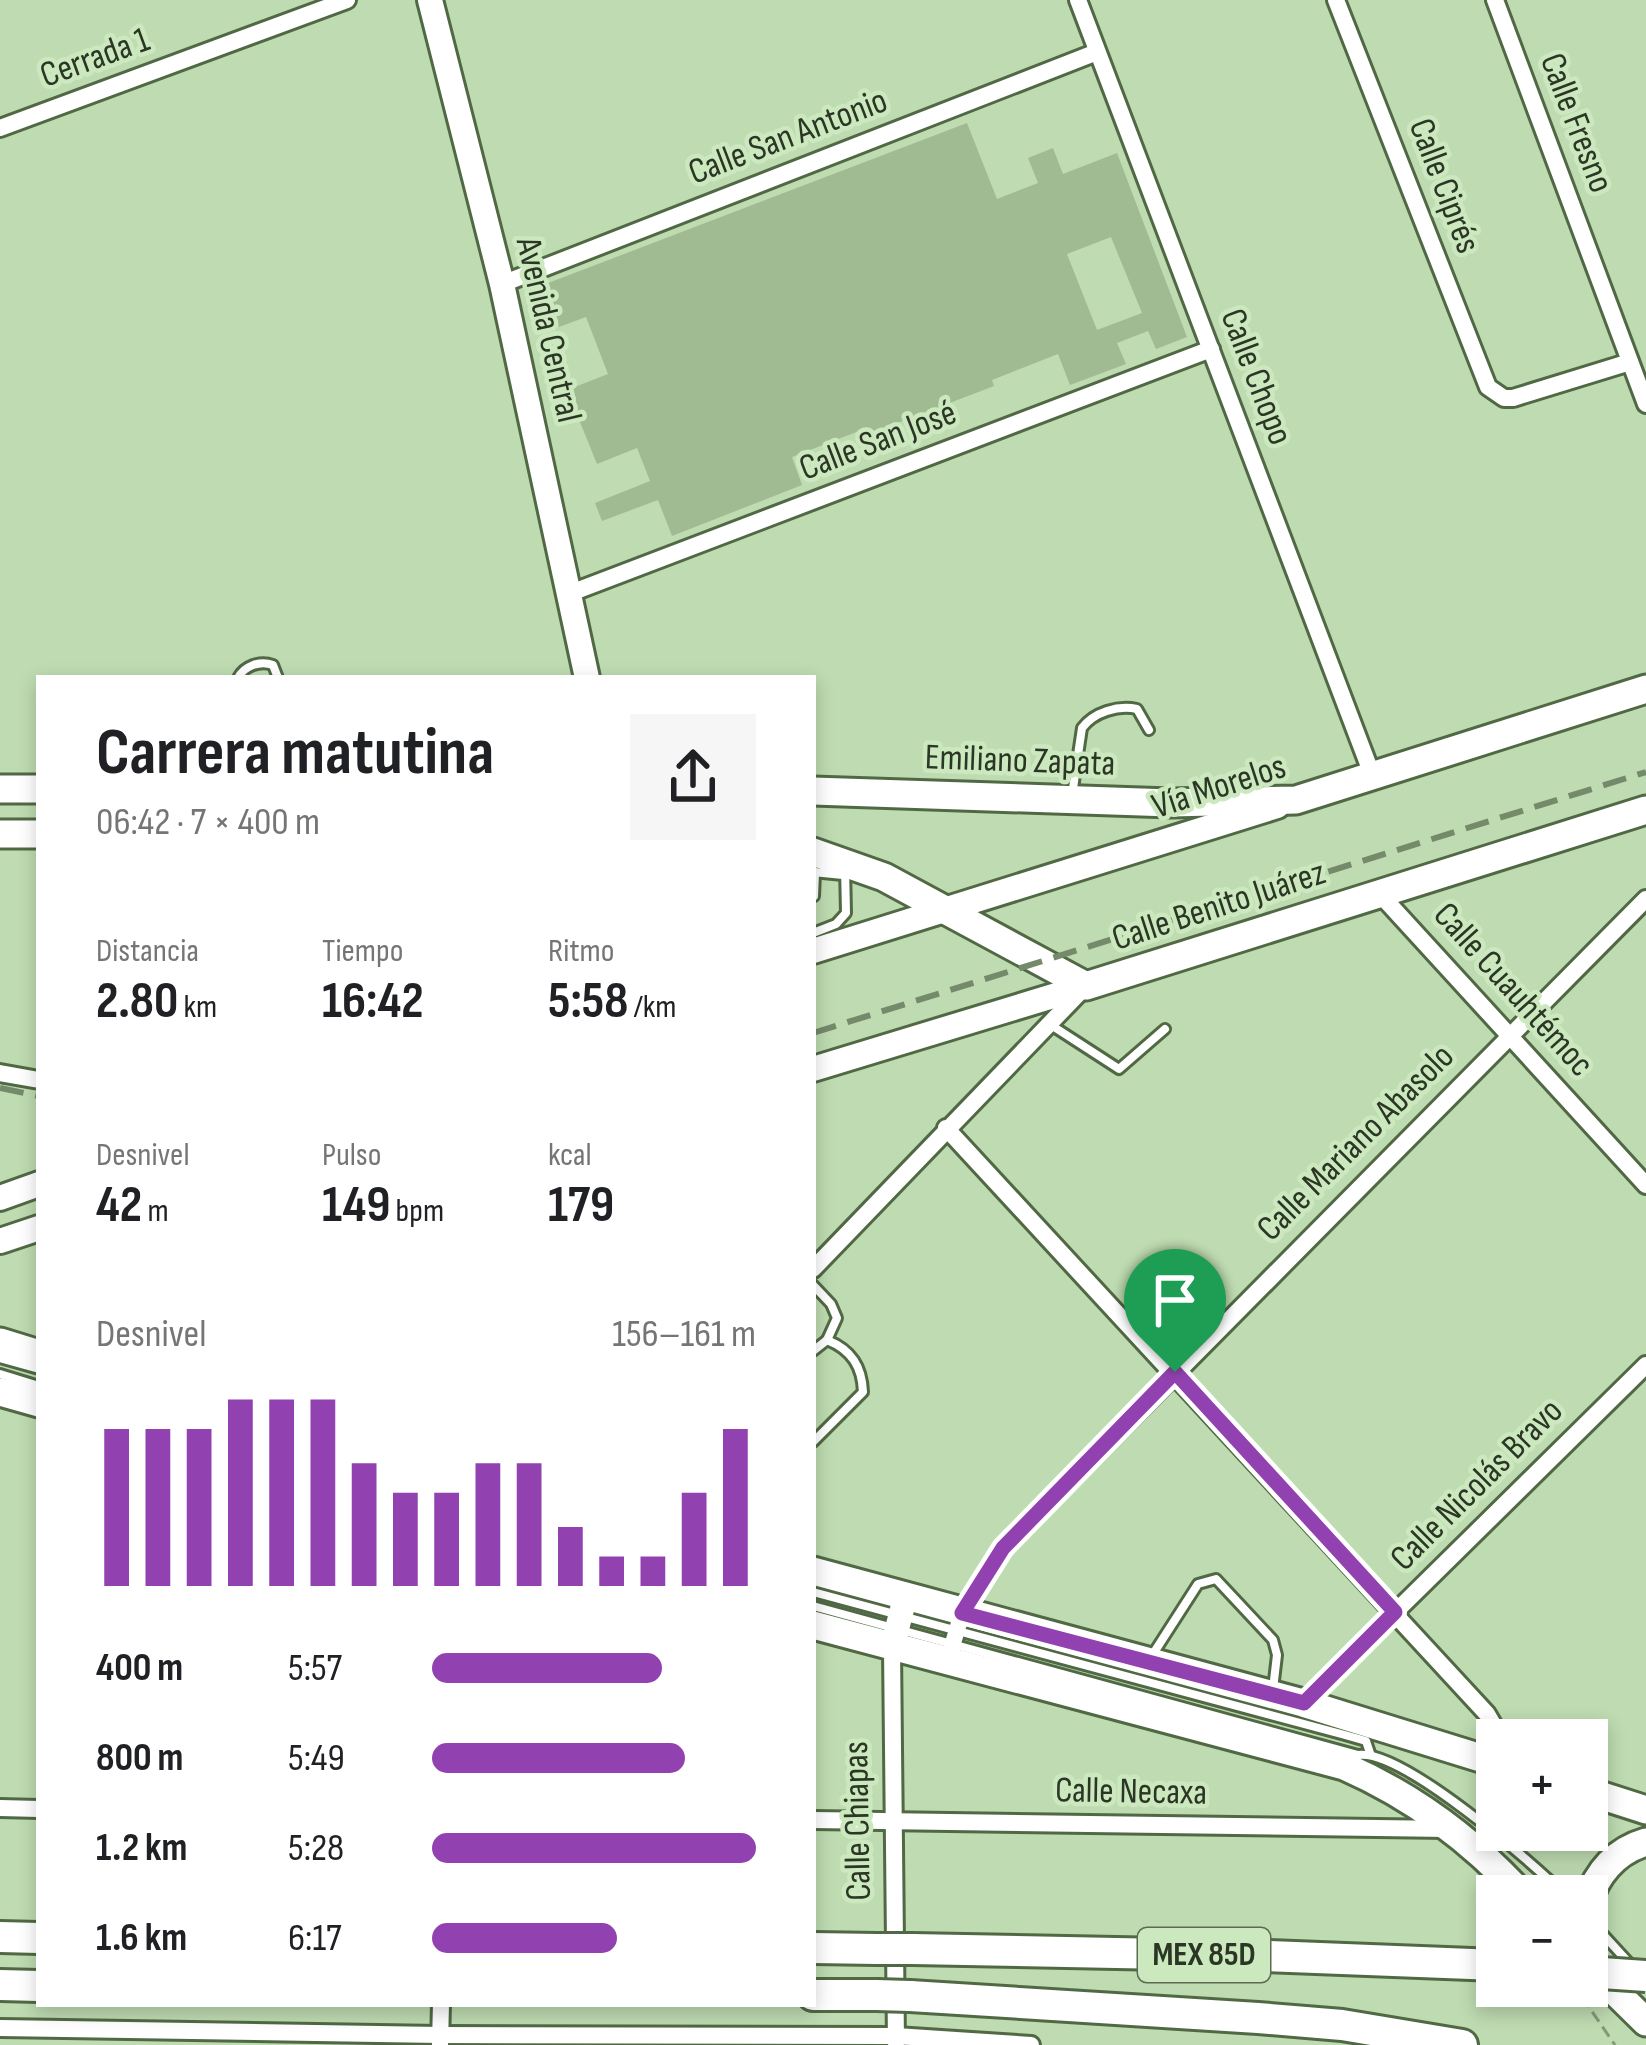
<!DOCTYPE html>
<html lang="es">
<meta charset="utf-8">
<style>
body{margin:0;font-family:"Sofia Sans Condensed",sans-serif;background:#f6f6f6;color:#202124;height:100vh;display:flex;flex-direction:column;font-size:45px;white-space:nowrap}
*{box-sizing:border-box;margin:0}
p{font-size:39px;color:#757577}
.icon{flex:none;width:66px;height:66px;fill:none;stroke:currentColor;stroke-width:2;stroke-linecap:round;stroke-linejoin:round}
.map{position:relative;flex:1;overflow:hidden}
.sheet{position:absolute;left:36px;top:675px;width:780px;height:1332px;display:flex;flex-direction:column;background:#fff;border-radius:0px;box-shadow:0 6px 18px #0003}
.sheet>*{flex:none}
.tools{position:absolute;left:1476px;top:1719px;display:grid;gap:24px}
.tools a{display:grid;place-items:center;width:132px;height:132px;border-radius:0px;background:#fff;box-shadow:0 6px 18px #0003;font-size:60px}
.pin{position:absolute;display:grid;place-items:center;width:102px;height:102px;color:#fff;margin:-123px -51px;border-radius:50% 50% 50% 0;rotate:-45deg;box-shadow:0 0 12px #0007}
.pin .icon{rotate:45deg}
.round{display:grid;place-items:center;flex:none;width:126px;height:126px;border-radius:0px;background:#f6f6f6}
.summary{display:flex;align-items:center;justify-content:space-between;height:204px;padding:0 60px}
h1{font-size:66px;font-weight:700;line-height:90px}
.figures{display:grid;grid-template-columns:repeat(3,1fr);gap:18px;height:204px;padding:12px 60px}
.figures div{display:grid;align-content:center}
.figures b{font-size:51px;font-weight:700}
.figures small{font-size:33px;font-weight:400}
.figures p{font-size:33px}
.chart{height:336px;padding:24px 60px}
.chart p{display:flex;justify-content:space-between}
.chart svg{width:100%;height:216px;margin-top:12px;stroke:#9241b0;stroke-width:6}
ul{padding:0 60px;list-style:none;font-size:39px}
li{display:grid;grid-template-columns:192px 144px 1fr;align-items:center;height:90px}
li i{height:30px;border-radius:15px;background:#9241b0}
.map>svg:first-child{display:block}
</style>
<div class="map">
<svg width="1646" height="2045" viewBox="0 0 1646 2045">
<rect width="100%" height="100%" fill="#bedbb1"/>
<path fill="#a0bb92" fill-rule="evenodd" d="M 967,123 L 997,199 L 1038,183 L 1028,158 L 1053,148 L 1063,174 L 1117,153 L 1187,337 L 1156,349 L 1148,331 L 1117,343 L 1126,364 L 1070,385 L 1058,354 L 992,380 L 994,386 L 861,437 L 859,431 L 792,457 L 802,485 L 672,536 L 658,500 L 602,521 L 595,503 L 650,481 L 637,448 L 597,464 L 567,390 L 608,374 L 586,317 L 559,327 L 543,285 ZM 1111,237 L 1142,313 L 1097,330 L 1067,254 Z"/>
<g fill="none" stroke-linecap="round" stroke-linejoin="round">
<g stroke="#506944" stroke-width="14">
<g id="lane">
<path d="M 238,678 C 244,666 260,660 273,665 L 278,678"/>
<path d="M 1072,795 L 1082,728 C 1094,712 1118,705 1137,709 L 1149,730"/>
<polyline points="813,872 843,875"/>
<polyline points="814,896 815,872"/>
<polyline points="813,933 836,924 846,913 845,867"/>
<polyline points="1051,1025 1119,1069 1165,1029"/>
<polyline points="813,1285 831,1304 837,1318 827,1340"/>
<path d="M 813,1351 L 827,1340 C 852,1350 862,1367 863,1392 L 813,1442"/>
<polyline points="0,1358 39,1369"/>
<polyline points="0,1374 39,1386"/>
<polyline points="813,1592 1345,1735 1366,1741 1370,1753"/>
<path d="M 813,1606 L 1358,1755 C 1401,1748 1533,1863 1566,1896"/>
<polyline points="1153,1654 1198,1584 1216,1579 1273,1640 1277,1655 1273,1689"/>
<polyline points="1587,1917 1630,1964"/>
</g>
</g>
<g stroke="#506944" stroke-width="22">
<g id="street">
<polyline points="1078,0 1373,777"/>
<polyline points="1336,0 1488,387 1504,398 1513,398 1630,362"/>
<polyline points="1495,0 1646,404"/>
<polyline points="0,128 347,0"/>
<polyline points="502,284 1097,52"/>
<polyline points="568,594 1211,349"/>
<polyline points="1379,893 1646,1185"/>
<polyline points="0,1073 39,1080"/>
<polyline points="946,1128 1487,1714 1494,1726 1495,1762"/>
<polyline points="813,1269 1083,989"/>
<polyline points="892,1648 896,2043"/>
<polyline points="947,1663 962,1613 1003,1548 1646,899"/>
<polyline points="1303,1703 1646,1365"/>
<polyline points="0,1808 39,1809"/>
<polyline points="813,1820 1448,1829"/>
<polyline points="0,2028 440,2035 896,2036 1031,2045"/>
<polyline points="440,2044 441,2004"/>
</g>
</g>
<g stroke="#506944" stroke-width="30">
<g id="secondary">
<polyline points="430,0 502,284 587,678"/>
<polyline points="813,951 1277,806"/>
<polyline points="813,1069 1086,986"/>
<polyline points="0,1198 39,1184"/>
<polyline points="0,1241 39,1228"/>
<polyline points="892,1648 905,1598"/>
</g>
</g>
<g stroke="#506944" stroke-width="33">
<g id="primary">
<polyline points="0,789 39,789"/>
<polyline points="813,791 1171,803 1296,800 1646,689"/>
<polyline points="0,834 39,834"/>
<polyline points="813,852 884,877 1086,986 1646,810"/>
<polyline points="0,1342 39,1354"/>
<polyline points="0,1392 39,1403"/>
<polyline points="813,1571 1303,1703 1497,1763"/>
<path d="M 813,1625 L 1344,1766 C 1412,1796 1473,1841 1523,1896"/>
<polyline points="1587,1791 1646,1810"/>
<path d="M 1587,1903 C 1597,1873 1615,1851 1646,1842"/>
<polyline points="1587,1964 1646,2022"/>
</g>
</g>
<g stroke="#506944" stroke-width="36">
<g id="highway">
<polyline points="0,1937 39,1938"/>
<polyline points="813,1948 877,1949"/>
<polyline points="912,1949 1267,1956 1497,1965"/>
<polyline points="0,1985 39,1986"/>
<polyline points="813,1995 876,1995"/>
<polyline points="910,1996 1258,2018 1342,2025 1462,2045"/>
</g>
</g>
<polyline stroke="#839979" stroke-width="3" stroke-dasharray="12 6" stroke-linecap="butt" points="1582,1997 1615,2045"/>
<use href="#lane" stroke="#fff" stroke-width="8"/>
<use href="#street" stroke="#fff" stroke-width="16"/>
<use href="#secondary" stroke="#fff" stroke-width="24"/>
<use href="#primary" stroke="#fff" stroke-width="27"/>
<use href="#highway" stroke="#fff" stroke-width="30"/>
<g stroke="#75896b" stroke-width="6" stroke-dasharray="24 12" stroke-linecap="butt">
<polyline points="813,1033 1646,772"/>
<polyline points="0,1088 39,1096"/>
</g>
<g stroke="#506944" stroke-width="36" stroke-linecap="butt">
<g id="highway-bridge">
<polyline points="877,1949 912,1949"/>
<polyline points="1587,1972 1646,1976"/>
<polyline points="876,1995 910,1996"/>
</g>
</g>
<use href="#highway-bridge" stroke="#fff" stroke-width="30"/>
</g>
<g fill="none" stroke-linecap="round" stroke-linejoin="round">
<g stroke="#fff" stroke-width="24">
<polygon id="route" points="1175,1372 1395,1612 1304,1703 962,1613 1003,1548"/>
</g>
<use href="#route" stroke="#9241b0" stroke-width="15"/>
</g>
<g text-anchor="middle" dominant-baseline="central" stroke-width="9" stroke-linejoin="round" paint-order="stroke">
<rect fill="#cbe8be" stroke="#5b6b53" stroke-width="3" x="1138" y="1928" width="132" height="54" rx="9"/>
<g font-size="33" font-weight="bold" fill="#2b3625">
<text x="1204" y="1955">MEX 85D</text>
</g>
<g font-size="36" fill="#2b3625" stroke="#cbe8be">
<text transform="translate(95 58) rotate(-20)">Cerrada 1</text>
<text transform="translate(1576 123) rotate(69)">Calle Fresno</text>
<text transform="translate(788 137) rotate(-21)">Calle San Antonio</text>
<text transform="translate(1444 186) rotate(69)">Calle Ciprés</text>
<text transform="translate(548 330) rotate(77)">Avenida Central</text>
<text transform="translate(1256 377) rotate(69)">Calle Chopo</text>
<text transform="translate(878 441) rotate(-21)">Calle San José</text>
<text transform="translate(1020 761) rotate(2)">Emiliano Zapata</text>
<text transform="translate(1219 787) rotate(-18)">Vía Morelos</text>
<text transform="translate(1219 906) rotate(-18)">Calle Benito Juárez</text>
<text transform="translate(1513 990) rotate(48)">Calle Cuauhtémoc</text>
<text transform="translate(1356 1143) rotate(-45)">Calle Mariano Abasolo</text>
<text transform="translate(1477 1485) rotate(-45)">Calle Nicolás Bravo</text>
<text transform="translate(1131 1792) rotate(1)">Calle Necaxa</text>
<text transform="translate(858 1821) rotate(-91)">Calle Chiapas</text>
</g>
</g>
</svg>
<div class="tools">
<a>+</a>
<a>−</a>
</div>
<div class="pin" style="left:1175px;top:1372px;background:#1e9e55"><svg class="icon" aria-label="arrive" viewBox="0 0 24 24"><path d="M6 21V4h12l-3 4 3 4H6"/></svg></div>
<section class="sheet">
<div class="summary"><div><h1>Carrera matutina</h1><p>06:42 · 7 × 400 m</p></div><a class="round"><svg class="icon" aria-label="share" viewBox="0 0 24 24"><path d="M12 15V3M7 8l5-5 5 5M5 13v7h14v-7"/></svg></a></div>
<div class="figures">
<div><p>Distancia</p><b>2.80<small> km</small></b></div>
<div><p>Tiempo</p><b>16:42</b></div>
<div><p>Ritmo</p><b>5:58<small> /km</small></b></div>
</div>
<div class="figures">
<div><p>Desnivel</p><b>42<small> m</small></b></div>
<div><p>Pulso</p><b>149<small> bpm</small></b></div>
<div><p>kcal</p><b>179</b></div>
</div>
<div class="chart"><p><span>Desnivel</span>156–161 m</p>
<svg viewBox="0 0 160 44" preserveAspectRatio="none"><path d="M5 44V12M15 44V12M25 44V12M35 44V6M45 44V6M55 44V6M65 44V19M75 44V25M85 44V25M95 44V19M105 44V19M115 44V32M125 44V38M135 44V38M145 44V25M155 44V12"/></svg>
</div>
<ul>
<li><b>400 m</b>5:57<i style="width:71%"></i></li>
<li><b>800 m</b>5:49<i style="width:78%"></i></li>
<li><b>1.2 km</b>5:28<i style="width:100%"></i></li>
<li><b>1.6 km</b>6:17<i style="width:57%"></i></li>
</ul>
</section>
</div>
